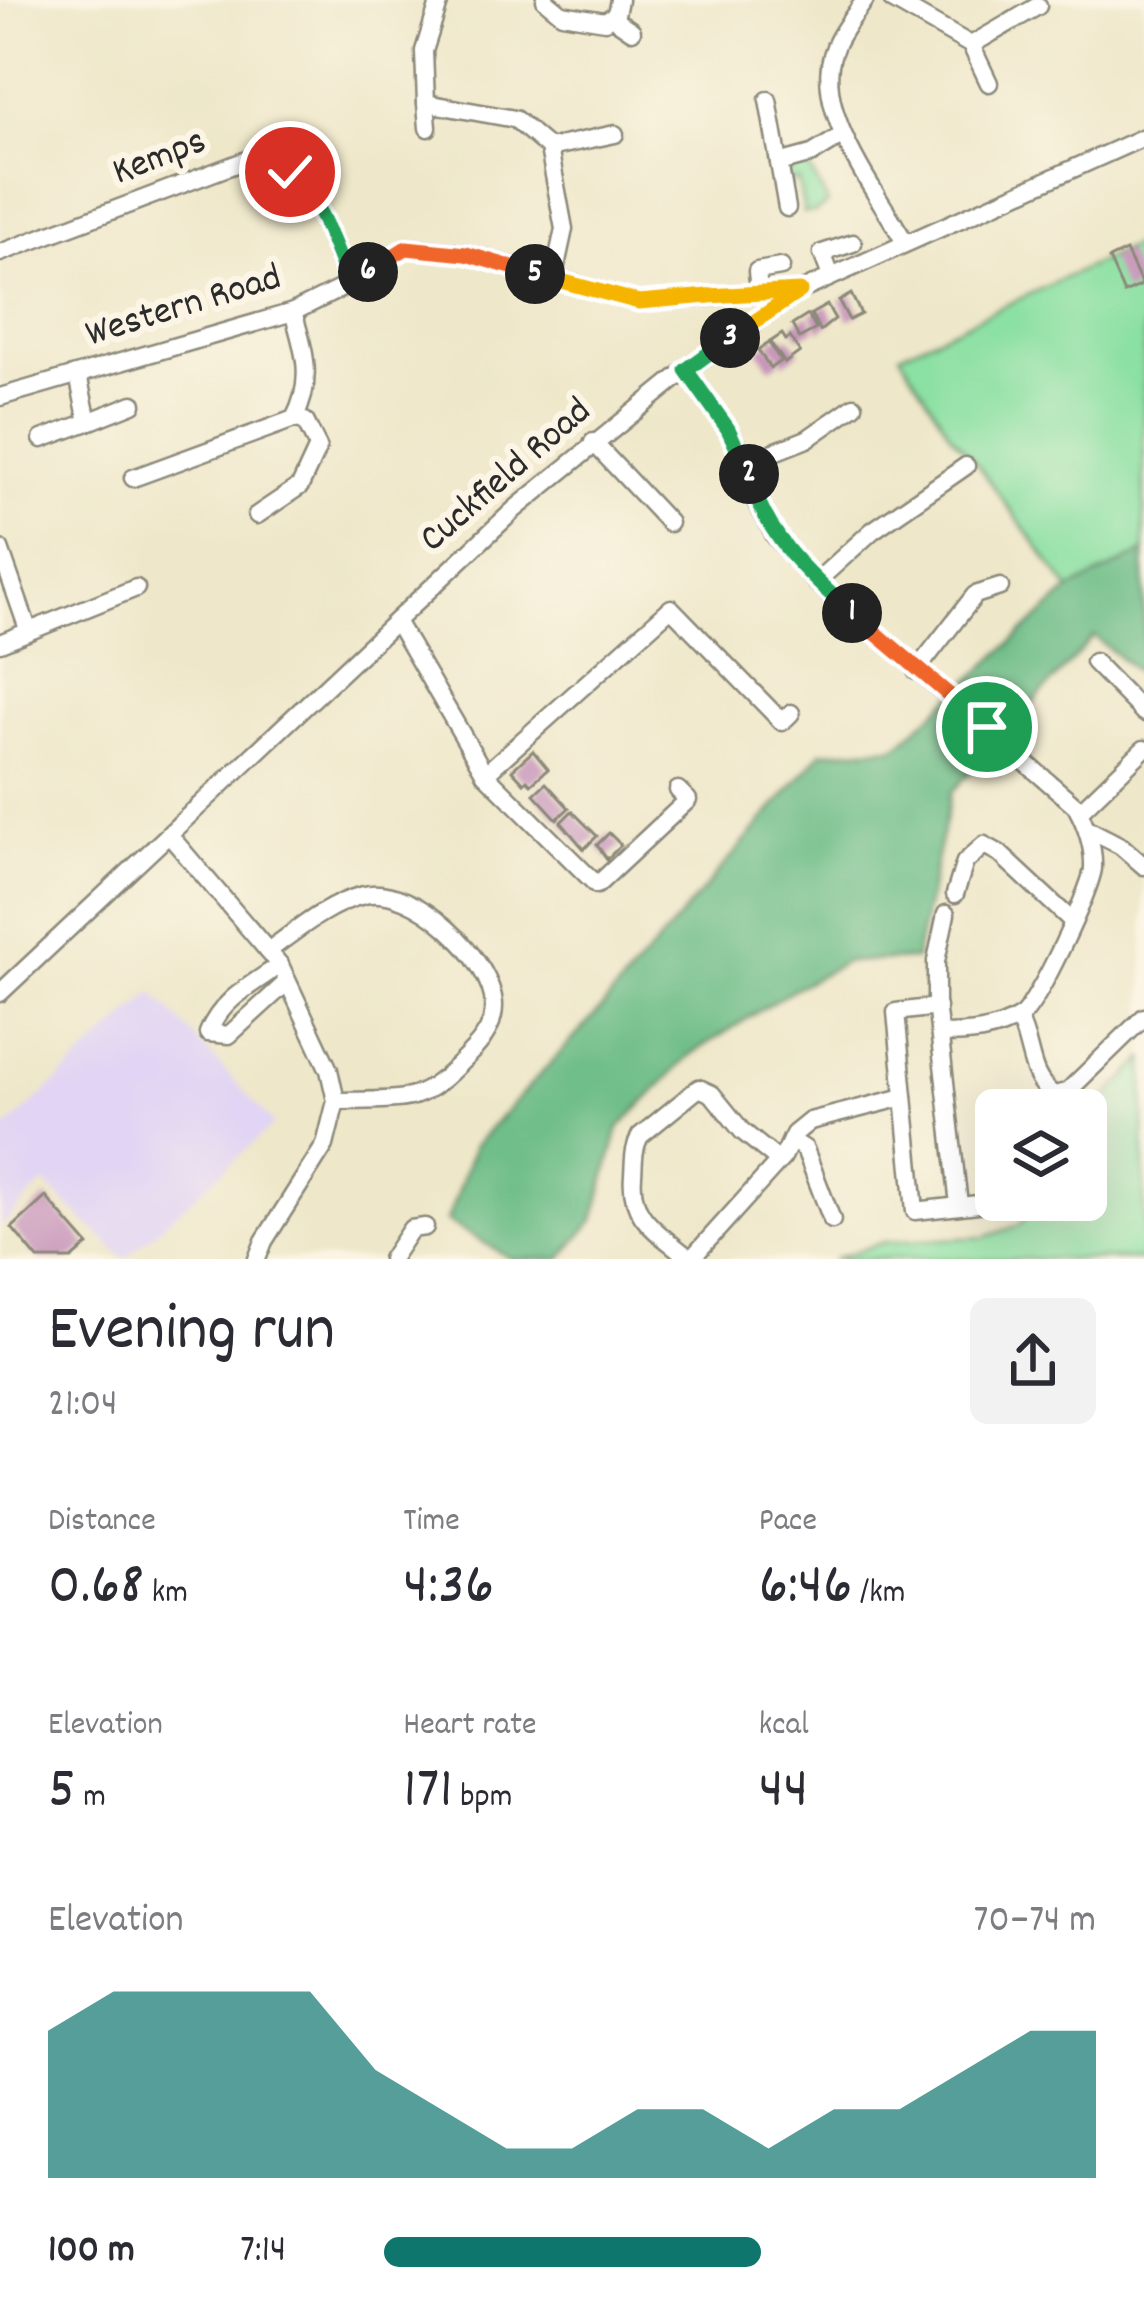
<!DOCTYPE html>
<meta charset="utf-8">
<style>
body{margin:0;font-family:Dekko,sans-serif;background:#f2f2f3;color:#2b2b33;height:100vh;display:flex;flex-direction:column;font-size:45px;white-space:nowrap}
*{box-sizing:border-box;margin:0}
p{font-size:39px;color:#7c7c81}
.icon{flex:none;width:66px;height:66px;fill:none;stroke:currentColor;stroke-width:2;stroke-linecap:round;stroke-linejoin:round}
.map{position:relative;height:1259px;overflow:hidden}
.side{display:flex;flex-direction:column;background:#fff;flex:1}
.side>*{flex:none}
.fabs{position:absolute;left:975px;top:1089px;display:grid;gap:24px}
.fabs a{display:grid;place-items:center;width:132px;height:132px;border-radius:18px;background:#fff;box-shadow:0 12px 48px #0002;font-size:60px}
.pin{position:absolute;display:grid;place-items:center;width:102px;height:102px;color:#fff;margin:-51px;border:6px solid #fff;border-radius:50%;box-shadow:0 3px 12px #0007}
.km{position:absolute;width:60px;height:60px;margin:-30px;border-radius:50%;background:#222;color:#fff;font-size:33px;line-height:60px;text-align:center}
.round{display:grid;place-items:center;flex:none;width:126px;height:126px;border-radius:18px;background:#f2f2f3}
.summary{display:flex;align-items:center;justify-content:space-between;height:204px;padding:0 48px}
h1{font-size:66px;font-weight:600;line-height:90px}
.stats{display:grid;grid-template-columns:repeat(3,1fr);gap:18px;height:204px;padding:12px 48px}
.stats div{display:grid;align-content:center}
.stats b{font-size:60px;font-weight:600}
.stats small{font-size:33px;font-weight:400}
.stats p{font-size:33px}
.chart{height:336px;padding:24px 48px}
.chart p{display:flex;justify-content:space-between}
.chart svg{width:100%;height:216px;margin-top:12px;fill:#0f766e;opacity:.7}
ul{padding:0 48px;list-style:none;font-size:39px}
li{display:grid;grid-template-columns:192px 144px 1fr;align-items:center;height:90px}
li i{height:30px;border-radius:15px;background:#0f766e}
.map>svg:first-child{display:block}
</style>
<div class="map">
<svg width="1144" height="1259" viewBox="0 0 1144 1259">
<rect width="100%" height="100%" fill="#fcf5e5"/>
<filter id="ink" filterUnits="userSpaceOnUse"><feTurbulence type="fractalNoise" baseFrequency=".00833" numOctaves="2"/><feDisplacementMap in="SourceGraphic" scale="24" xChannelSelector="R" yChannelSelector="G"/><feConvolveMatrix kernelMatrix="1 2 1 2 8 2 1 2 1" color-interpolation-filters="sRGB"/></filter>
<filter id="wash" filterUnits="userSpaceOnUse"><feTurbulence type="fractalNoise" baseFrequency=".004" numOctaves="4" result="noise"/><feDisplacementMap in="SourceGraphic" scale="48" xChannelSelector="R" yChannelSelector="G"/><feGaussianBlur stdDeviation="2.7" result="paint"/><feColorMatrix in="noise" values="0 0 0 0 0 0 0 0 0 0 0 0 0 0 0 0 0 1.4 0 .05"/><feComposite in="paint" operator="in"/></filter>
<g filter="url(#wash)">
<rect width="100%" height="100%" fill="#eee7c9"/>
<polygon fill="#e1d4f4" points="153,992 274,1124 125,1259 44,1183 0,1227 0,1121 7,1128"/>
<g fill="#8be0a3" stroke="#5b8667" stroke-width="3">
<polygon points="807,164 828,203 815,212 804,213 798,180 789,182 787,175 793,167"/>
<polygon points="1144,241 1144,552 1070,590 973,459 951,435 900,354"/>
<polygon points="1144,1059 1144,1259 833,1259 884,1242 985,1237 1020,1225 1037,1200 1086,1200 1086,1126 1102,1102"/>
</g>
<polygon fill="#70be89" stroke="#4e745a" stroke-width="3" points="1144,552 1144,678 1094,636 951,793 915,959 845,962 795,988 690,1055 619,1128 594,1220 561,1259 512,1259 447,1221 474,1146 600,1010 822,752 896,747 1070,590"/>
<g id="blocks">
<g fill="#c896bb">
<polygon points="1126,251 1142,285 1124,293 1109,259"/>
<polygon points="851,294 861,314 849,320 839,301"/>
<polygon points="827,305 835,319 820,331 811,314"/>
<polygon points="808,315 816,329 799,338 792,325"/>
<polygon points="782,334 786,340 790,337 800,352 785,363 770,342"/>
<polygon points="769,343 781,361 770,368 758,350"/>
<polygon points="533,751 548,769 531,784 527,780 524,783 512,770"/>
<polygon points="546,783 569,808 557,819 534,794"/>
<polygon points="572,811 597,836 584,849 561,822"/>
<polygon points="609,833 621,845 607,859 597,845"/>
<polygon points="46,1197 88,1245 72,1259 38,1259 12,1228"/>
</g>
</g>
</g>
<g filter="url(#ink)">
<use href="#blocks" fill-opacity="0" stroke="#8c897a" stroke-width="3"/>
<g fill="none" stroke-linecap="round" stroke-linejoin="round">
<g stroke="#8c897a" stroke-width="21">
<g id="minor">
<polyline points="440,0 424,51 426,103 515,119 549,148 564,229 553,280"/>
<polyline points="545,0 562,14 605,21 616,14 619,0"/>
<path d="M 865,0 C 855,15 841,31 835,47 C 809,108 876,189 905,243"/>
<polyline points="892,0 971,45 1038,6"/>
<polyline points="613,18 632,31"/>
<polyline points="971,45 989,83"/>
<polyline points="768,100 787,208"/>
<polyline points="426,103 428,128"/>
<polyline points="549,148 615,134"/>
<polyline points="779,163 812,154 843,135"/>
<path d="M 0,253 L 249,159 C 257,160 269,160 277,163 C 312,176 336,252 350,284"/>
<polyline points="831,276 822,253 853,243"/>
<polyline points="759,292 757,271 781,267"/>
<path d="M 686,370 L 728,429 L 746,463 L 756,501 L 775,536 L 816,582 L 1076,806 C 1086,825 1094,846 1093,868 C 1092,887 1036,1008 1020,1017 C 995,1032 969,1034 940,1034"/>
<polyline points="0,397 293,312 350,284 406,247 465,253 639,302 796,291"/>
<polyline points="88,422 133,404"/>
<polyline points="42,439 88,422 78,375"/>
<polyline points="593,442 669,523"/>
<polyline points="746,463 807,439 854,406"/>
<path d="M 133,478 L 294,419 C 314,381 305,352 293,312"/>
<polyline points="257,515 300,486 318,447 305,421 294,419"/>
<polyline points="0,549 28,629"/>
<polyline points="816,582 872,531 966,466"/>
<polyline points="396,621 485,774 597,885 688,800 678,790"/>
<polyline points="0,643 136,588"/>
<polyline points="1094,662 1144,713"/>
<polyline points="916,671 975,595 1000,587"/>
<polyline points="485,774 671,608 782,722 791,713"/>
<polyline points="1079,812 1144,749"/>
<polyline points="1088,829 1121,846 1144,866"/>
<polyline points="170,836 280,965 329,1070 336,1101 325,1145 264,1241 257,1259"/>
<polyline points="955,894 965,862 984,845 999,853 1072,921"/>
<polyline points="946,914 936,961 936,1003 959,1205"/>
<path d="M 268,951 C 297,930 329,903 364,895 C 413,883 493,959 494,1006 C 494,1032 474,1050 456,1067 C 444,1079 427,1093 410,1097 C 387,1102 360,1100 336,1101"/>
<path d="M 280,965 C 251,985 221,1000 208,1033 L 229,1035 L 287,982"/>
<polyline points="0,993 515,509 686,370 800,291 1144,137"/>
<polyline points="937,1007 896,1012 915,1211 987,1203 996,1198"/>
<path d="M 1018,1018 C 1033,1045 1027,1076 1054,1095 L 1067,1092 L 1144,1017"/>
<polyline points="791,1140 805,1149 832,1220"/>
<polyline points="391,1259 411,1229 425,1227"/>
<path d="M 690,1259 C 659,1232 629,1220 633,1175 C 634,1161 633,1149 640,1136 L 699,1088 L 712,1094 L 742,1131 L 779,1161"/>
<polyline points="691,1259 783,1157 794,1134 810,1121 904,1097"/>
</g>
</g>
<use href="#minor" stroke="#fff" stroke-width="16"/>
</g>
</g>
<g fill="none" stroke-linecap="round" stroke-linejoin="round" filter="url(#ink)">
<g stroke="#fff" stroke-width="24">
<polyline id="split-1" points="852,613 987,727"/>
</g>
<g stroke="#fff" stroke-width="24">
<path id="split-2" d="M 749,474 C 764,534 806,573 852,613"/>
</g>
<g stroke="#fff" stroke-width="24">
<polyline id="split-3" points="730,338 686,370 728,429 749,474"/>
</g>
<g stroke="#fff" stroke-width="24">
<polyline id="split-4" points="708,296 800,291 730,338"/>
</g>
<g stroke="#fff" stroke-width="24">
<polyline id="split-5" points="535,274 639,302 708,296"/>
</g>
<g stroke="#fff" stroke-width="24">
<polyline id="split-6" points="368,272 406,248 466,254 535,274"/>
</g>
<g stroke="#fff" stroke-width="24">
<path id="split-7" d="M 290,172 C 321,202 334,245 350,284 L 368,272"/>
</g>
<use href="#split-1" stroke="#f0652b" stroke-width="15"/>
<use href="#split-2" stroke="#22a559" stroke-width="15"/>
<use href="#split-3" stroke="#22a559" stroke-width="15"/>
<use href="#split-4" stroke="#f5b400" stroke-width="15"/>
<use href="#split-5" stroke="#f5b400" stroke-width="15"/>
<use href="#split-6" stroke="#f0652b" stroke-width="15"/>
<use href="#split-7" stroke="#22a559" stroke-width="15"/>
</g>
<g text-anchor="middle" dominant-baseline="central" stroke-width="12" stroke-linejoin="round" paint-order="stroke">
<g font-size="39" fill="#2b2b2b" stroke="#fcf5e5">
<text transform="translate(160 159) rotate(-21)">Kemps</text>
<text transform="translate(184 308) rotate(-17)">Western Road</text>
<text transform="translate(507 477) rotate(-41)">Cuckfield Road</text>
</g>
</g>
</svg>
<div class="fabs">
<a><svg class="icon" aria-label="layers" viewBox="0 0 24 24"><path d="M12 4l9 5-9 5-9-5zM3 14l9 5 9-5"/></svg></a>
</div>
<div class="pin" style="left:987px;top:727px;background:#1e9e55"><svg class="icon" aria-label="arrive" viewBox="0 0 24 24"><path d="M6 21V4h12l-3 4 3 4H6"/></svg></div>
<div class="pin" style="left:290px;top:172px;background:#d93025"><svg class="icon" aria-label="check" viewBox="0 0 24 24"><path d="M5 12l5 5 9-10"/></svg></div>
<b class="km" style="left:852px;top:613px">1</b>
<b class="km" style="left:749px;top:474px">2</b>
<b class="km" style="left:730px;top:338px">3</b>
<b class="km" style="left:535px;top:274px">5</b>
<b class="km" style="left:368px;top:272px">6</b>
</div>
<section class="side">
<div class="summary"><div><h1>Evening run</h1><p>21:04</p></div><a class="round"><svg class="icon" aria-label="share" viewBox="0 0 24 24"><path d="M12 15V3M7 8l5-5 5 5M5 13v7h14v-7"/></svg></a></div>
<div class="stats">
<div><p>Distance</p><b>0.68<small> km</small></b></div>
<div><p>Time</p><b>4:36</b></div>
<div><p>Pace</p><b>6:46<small> /km</small></b></div>
</div>
<div class="stats">
<div><p>Elevation</p><b>5<small> m</small></b></div>
<div><p>Heart rate</p><b>171<small> bpm</small></b></div>
<div><p>kcal</p><b>44</b></div>
</div>
<div class="chart"><p><span>Elevation</span>70–74 m</p>
<svg viewBox="0 0 160 44" preserveAspectRatio="none"><path d="M0 44V14L10 6L20 6L30 6L40 6L50 22L60 30L70 38L80 38L90 30L100 30L110 38L120 30L130 30L140 22L150 14L160 14V44z"/></svg>
</div>
<ul>
<li><b>100 m</b>7:14<i style="width:53%"></i></li>
</ul>
</section>
